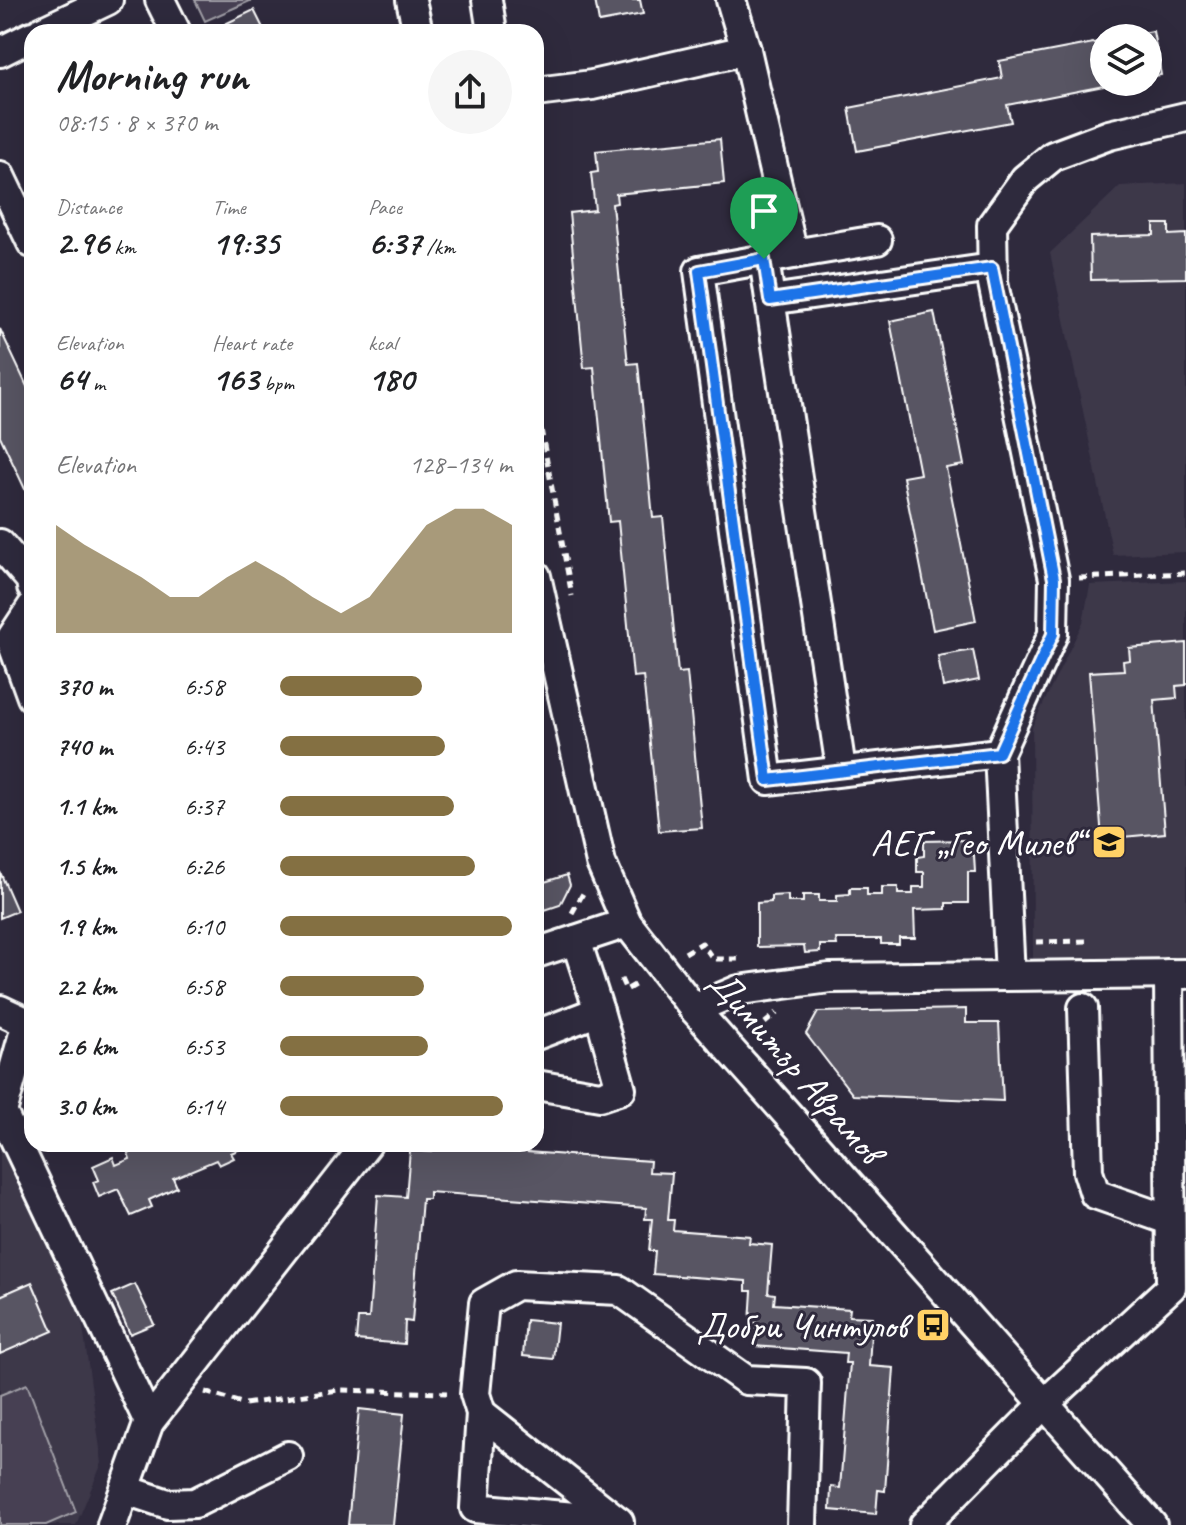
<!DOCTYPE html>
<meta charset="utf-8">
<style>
body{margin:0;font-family:Caveat,sans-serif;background:#f6f6f6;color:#202124;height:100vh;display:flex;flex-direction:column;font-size:30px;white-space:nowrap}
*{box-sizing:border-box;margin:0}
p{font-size:26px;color:#757577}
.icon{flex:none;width:44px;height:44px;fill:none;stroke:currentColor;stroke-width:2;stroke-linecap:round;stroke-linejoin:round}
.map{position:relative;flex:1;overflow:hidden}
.side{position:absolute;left:24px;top:24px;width:520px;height:1128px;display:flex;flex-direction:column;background:#fff;border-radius:24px;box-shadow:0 8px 32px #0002}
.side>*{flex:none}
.controls{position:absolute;left:1090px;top:24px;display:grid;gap:16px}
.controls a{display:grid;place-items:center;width:72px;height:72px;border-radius:50%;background:#fff;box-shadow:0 8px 32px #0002;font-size:40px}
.pin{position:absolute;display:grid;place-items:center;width:68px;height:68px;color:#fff;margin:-82px -34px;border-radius:50% 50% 50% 0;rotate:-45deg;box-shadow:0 0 8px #0007}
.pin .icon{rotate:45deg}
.round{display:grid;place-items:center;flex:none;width:84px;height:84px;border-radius:42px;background:#f6f6f6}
.head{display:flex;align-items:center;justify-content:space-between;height:136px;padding:0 32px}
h1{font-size:44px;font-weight:800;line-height:60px}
.figures{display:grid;grid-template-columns:repeat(3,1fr);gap:12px;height:136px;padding:8px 32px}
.figures div{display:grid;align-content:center}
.figures b{font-size:34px;font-weight:800}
.figures small{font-size:22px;font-weight:400}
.figures p{font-size:22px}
.chart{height:224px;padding:16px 32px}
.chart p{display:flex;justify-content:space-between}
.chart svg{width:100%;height:144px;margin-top:8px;fill:#847042;opacity:.7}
ul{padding:0 32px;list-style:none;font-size:26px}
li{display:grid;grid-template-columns:128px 96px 1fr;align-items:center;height:60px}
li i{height:20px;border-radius:10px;background:#847042}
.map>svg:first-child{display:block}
</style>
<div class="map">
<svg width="1186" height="1525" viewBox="0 0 1186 1525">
<rect width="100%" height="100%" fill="#2f2a3d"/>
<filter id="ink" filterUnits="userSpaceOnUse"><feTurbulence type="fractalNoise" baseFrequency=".0125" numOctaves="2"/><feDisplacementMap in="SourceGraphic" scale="16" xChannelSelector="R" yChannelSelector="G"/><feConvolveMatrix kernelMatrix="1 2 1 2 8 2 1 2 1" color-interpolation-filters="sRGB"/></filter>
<g filter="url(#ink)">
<g fill="#3c3749">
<polygon points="1186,183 1186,552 1113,555 1050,253 1120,186"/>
<polygon points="1186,581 1186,958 1033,961 1032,727 1083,622 1090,585"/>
<polygon points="0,1133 52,1238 81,1313 102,1463 76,1525 0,1525"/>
</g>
<g fill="#464152" stroke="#a2a0a8" stroke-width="2">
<polygon points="195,0 252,0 205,21"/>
<polygon points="27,1384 76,1512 46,1525 0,1525 0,1395"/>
</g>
<g fill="#595564" stroke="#fff" stroke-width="2">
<polygon points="595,0 640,0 643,14 599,22"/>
<polygon points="254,10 265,32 229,32 225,24"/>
<polygon points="1153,31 1161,75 1148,77 1148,38 1118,38"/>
<polygon points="1104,41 1104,82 1124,82 1007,105 1011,122 857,151 849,108 1002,78 999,61"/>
<polygon points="720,139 724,183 616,194 617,203 612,204 628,364 638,363 653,518 663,517 678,673 687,672 702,828 659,831 643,676 633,677 618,521 609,522 594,367 584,368 569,213 595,210 591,173 598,172 596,151"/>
<polygon points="1154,224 1169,224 1169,235 1186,234 1186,278 1091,280 1090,237 1154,235"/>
<polygon points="934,312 964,465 946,468 976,621 933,630 903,477 920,474 890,321"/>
<polygon points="0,329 32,397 32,504 0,436"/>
<polygon points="1186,643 1186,685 1176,686 1177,698 1154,700 1165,833 1102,839 1089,672 1124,670 1123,661 1130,660 1129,648"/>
<polygon points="973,650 979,680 943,687 938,656"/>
<polygon points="968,840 969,855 974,855 975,872 968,872 968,903 946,903 946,909 914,910 915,938 899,938 899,944 881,944 881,939 836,939 837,945 820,945 820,952 805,953 804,946 757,947 757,903 771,902 771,896 788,895 788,902 803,902 803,895 819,895 819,901 837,901 837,895 850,894 850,888 867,888 867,895 882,895 882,887 898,887 898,894 913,894 913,887 924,887 924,872 917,872 917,857 924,856 924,841"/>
<polygon points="0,872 17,911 0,918"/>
<polygon points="567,875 570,885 560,905 545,910 538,884"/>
<polygon points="966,1009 966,1023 999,1023 1003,1101 853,1095 806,1034 818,1012"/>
<polygon points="159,1144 244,1144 245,1147 231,1153 234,1158 219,1165 216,1160 173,1178 177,1187 149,1200 152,1207 131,1216 118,1189 99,1197 93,1182 99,1180 93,1166 113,1157 116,1165 130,1159 128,1153 142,1147 145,1152"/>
<polygon points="432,1145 650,1161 649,1172 672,1173 668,1220 674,1220 673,1230 750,1236 749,1243 772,1245 768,1293 775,1294 774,1304 850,1309 849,1316 872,1317 869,1366 894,1368 885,1491 878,1490 876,1514 830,1510 831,1487 840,1488 850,1363 845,1363 846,1353 754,1346 756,1323 750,1323 752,1291 746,1291 746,1281 653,1274 655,1251 649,1251 652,1219 645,1219 646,1208 429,1192 429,1199 422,1199 412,1322 405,1321 404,1344 356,1340 358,1318 369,1318 378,1195 406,1197 410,1150 432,1152"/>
<polygon points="32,1282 53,1331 0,1354 0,1296"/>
<polygon points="135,1284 154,1324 130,1334 112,1294"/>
<polygon points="526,1320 557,1323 553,1359 523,1356"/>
<polygon points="359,1409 404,1414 393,1525 348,1525"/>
</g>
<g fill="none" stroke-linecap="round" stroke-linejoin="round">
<g stroke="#fff" stroke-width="34">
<g id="minor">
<polyline points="160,0 176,32"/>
<polyline points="411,0 418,32"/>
<polyline points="487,0 492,32"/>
<polyline points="731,0 746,50 793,254 699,271 768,780 999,753"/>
<polyline points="41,32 108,0"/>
<polyline points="0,52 32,36"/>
<polyline points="536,92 592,85 746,50"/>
<polyline points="0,176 32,243"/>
<polyline points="793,254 877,240"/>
<polyline points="764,259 841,769"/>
<polyline points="770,300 992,268"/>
<polyline points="0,544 31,580 32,587"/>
<polyline points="536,576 601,863 627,923 694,1009 1152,1525"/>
<polyline points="32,607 11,639 32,697"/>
<polyline points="536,953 627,923"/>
<polyline points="1010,975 999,753 1053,634 1054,579 993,283 992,225 1025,179 1053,156 1109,135 1186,117"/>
<polyline points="1083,1008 1088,1172 1095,1194 1169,1220"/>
<polyline points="694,1009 739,990 830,978 1185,974"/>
<polyline points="0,1010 32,1025"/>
<polyline points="27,1023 2,1112 149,1422"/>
<polyline points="536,1035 599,1011 576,940"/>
<polyline points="536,1085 600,1096 621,1089 599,1011"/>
<polyline points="481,1413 619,1522"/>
<polyline points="126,1490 168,1504 195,1503 288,1456"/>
<polyline points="618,1521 475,1508 481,1413 475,1394 484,1303 516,1285 619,1290 746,1380 806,1383 802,1525"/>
<polyline points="112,1525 149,1422 367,1144"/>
<polyline points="924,1525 1044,1404 1171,1287 1169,974"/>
</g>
</g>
<g stroke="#fff" stroke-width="5" stroke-dasharray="8 6" stroke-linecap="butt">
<polyline points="536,402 572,596"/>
<polyline points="1079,578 1186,573"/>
<polyline points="572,913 585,890"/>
<polyline points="1036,942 1091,941"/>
<polyline points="685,953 702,943 713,959 742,959"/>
<polyline points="621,979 626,990 638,983"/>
<polyline points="765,1023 777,1013"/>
<polyline points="205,1392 245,1404 338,1390 447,1393"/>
</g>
<use href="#minor" stroke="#2f2a3d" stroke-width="28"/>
</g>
</g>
<g fill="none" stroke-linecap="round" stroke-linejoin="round" filter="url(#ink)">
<g stroke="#fff" stroke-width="16">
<polygon id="route" points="764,259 770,300 992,268 1054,579 1053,634 999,753 768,780 699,271"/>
</g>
<use href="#route" stroke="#1a73e8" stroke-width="10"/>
</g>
<defs>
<g id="school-square" transform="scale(1.8)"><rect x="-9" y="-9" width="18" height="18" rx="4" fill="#ffd166" stroke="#2f2a3d"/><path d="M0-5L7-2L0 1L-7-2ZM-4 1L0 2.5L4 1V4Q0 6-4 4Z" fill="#111"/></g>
<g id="bus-square" transform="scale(1.8)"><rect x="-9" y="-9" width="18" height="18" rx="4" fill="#ffd166" stroke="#2f2a3d"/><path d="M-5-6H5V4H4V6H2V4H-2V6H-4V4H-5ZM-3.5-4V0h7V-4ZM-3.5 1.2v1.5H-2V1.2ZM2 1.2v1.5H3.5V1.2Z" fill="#111"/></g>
</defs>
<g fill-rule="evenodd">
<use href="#school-square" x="1109" y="842"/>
<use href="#bus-square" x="933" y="1325"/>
</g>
<g text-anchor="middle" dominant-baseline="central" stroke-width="6" stroke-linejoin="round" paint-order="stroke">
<g font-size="38" fill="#fff" stroke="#2f2a3d" text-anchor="end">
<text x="1083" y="842">АЕГ „Гео Милев“</text>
<text x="907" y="1325">Добри Чинтулов</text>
</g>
<g font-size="38" fill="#fff" stroke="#2f2a3d">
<text transform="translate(796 1066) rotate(49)">Димитър Аврамов</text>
</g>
</g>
</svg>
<div class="controls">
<a><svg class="icon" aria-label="layers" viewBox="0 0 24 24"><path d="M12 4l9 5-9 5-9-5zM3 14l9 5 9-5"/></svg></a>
</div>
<div class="pin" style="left:764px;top:259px;background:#1e9e55"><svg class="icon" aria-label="arrive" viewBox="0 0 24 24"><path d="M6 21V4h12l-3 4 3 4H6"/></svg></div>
<section class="side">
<div class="head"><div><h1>Morning run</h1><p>08:15 · 8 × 370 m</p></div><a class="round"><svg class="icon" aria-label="share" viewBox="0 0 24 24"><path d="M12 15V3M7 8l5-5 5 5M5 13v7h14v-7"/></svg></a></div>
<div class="figures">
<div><p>Distance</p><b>2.96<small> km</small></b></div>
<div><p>Time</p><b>19:35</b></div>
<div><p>Pace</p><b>6:37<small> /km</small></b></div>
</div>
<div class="figures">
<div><p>Elevation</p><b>64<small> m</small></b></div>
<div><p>Heart rate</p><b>163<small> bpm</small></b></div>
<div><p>kcal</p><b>180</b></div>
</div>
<div class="chart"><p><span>Elevation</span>128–134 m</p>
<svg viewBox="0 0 160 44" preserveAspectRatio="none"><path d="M0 44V11L10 17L20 22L30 27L40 33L50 33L60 27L70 22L80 27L90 33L100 38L110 33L120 22L130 11L140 6L150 6L160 11V44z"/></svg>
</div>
<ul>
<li><b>370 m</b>6:58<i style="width:61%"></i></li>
<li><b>740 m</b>6:43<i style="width:71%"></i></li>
<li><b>1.1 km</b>6:37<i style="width:75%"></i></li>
<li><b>1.5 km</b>6:26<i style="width:84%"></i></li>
<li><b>1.9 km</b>6:10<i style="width:100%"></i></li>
<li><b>2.2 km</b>6:58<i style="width:62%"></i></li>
<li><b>2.6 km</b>6:53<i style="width:64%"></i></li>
<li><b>3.0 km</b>6:14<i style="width:96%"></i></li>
</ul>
</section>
</div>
